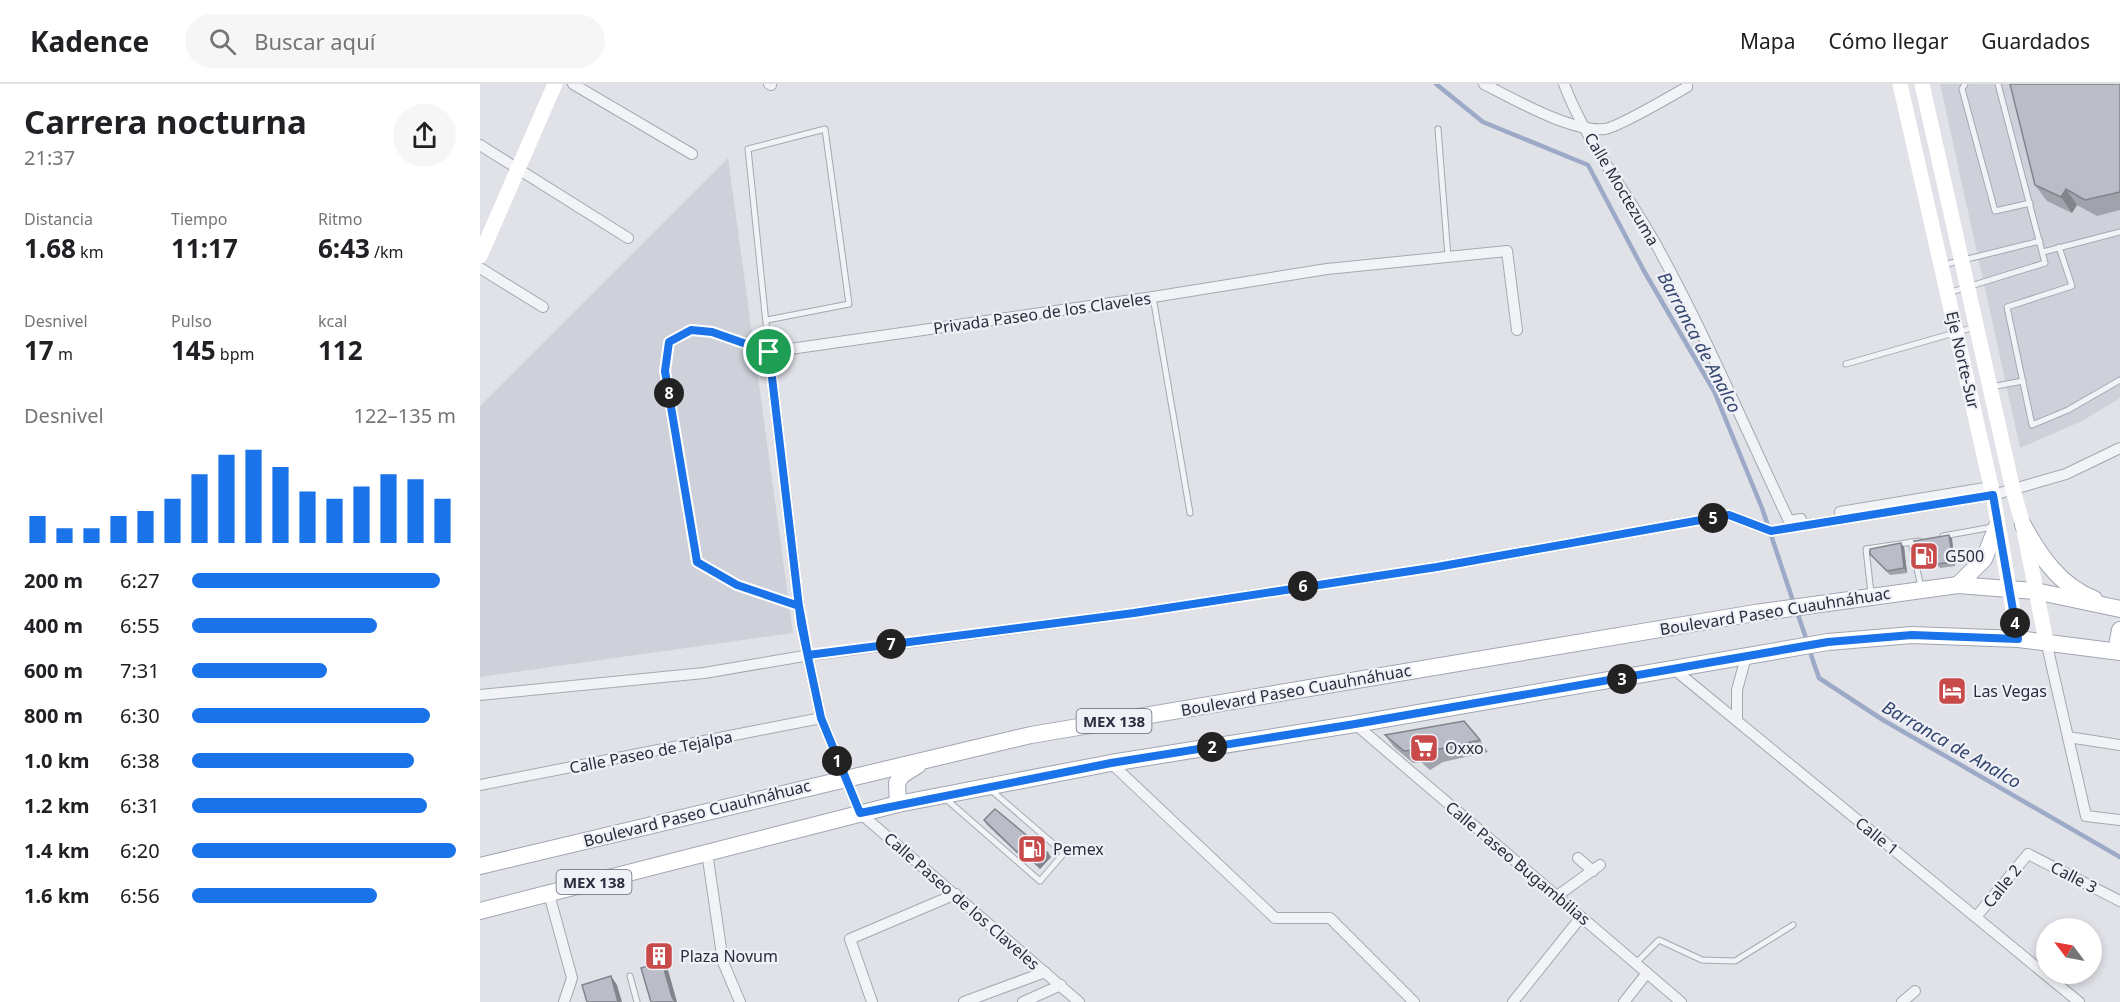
<!DOCTYPE html>
<html lang="es">
<meta charset="utf-8">
<style>
body{margin:0;font-family:"Noto Sans",sans-serif;background:#f6f6f6;color:#202124;height:100vh;display:flex;flex-direction:column;font-size:22px;white-space:nowrap}
*{box-sizing:border-box;margin:0}
p{font-size:20px;color:#757577}
.icon{flex:none;width:33px;height:33px;fill:none;stroke:currentColor;stroke-width:2;stroke-linecap:round;stroke-linejoin:round}
.map{position:relative;flex:1;overflow:hidden}
.panel{display:flex;flex-direction:column;background:#fff;width:480px}
.panel>*{flex:none}
.needle{width:39px;rotate:302deg}
.fabs{position:absolute;left:1556px;top:834px;display:grid;gap:12px}
.fabs a{display:grid;place-items:center;width:66px;height:66px;border-radius:50%;background:#fff;box-shadow:0 3px 9px #0003;font-size:30px}
.pin{position:absolute;display:grid;place-items:center;width:51px;height:51px;color:#fff;margin:-26px;border:3px solid #fff;border-radius:50%;box-shadow:0 2px 6px #0007}
.km{position:absolute;width:30px;height:30px;margin:-15px;border-radius:50%;background:#222;color:#fff;font-size:16px;line-height:30px;text-align:center}
.round{display:grid;place-items:center;flex:none;width:63px;height:63px;border-radius:32px;background:#f6f6f6}
.overview{display:flex;align-items:center;justify-content:space-between;height:102px;padding:0 24px}
h1{font-size:33px;font-weight:700;line-height:45px}
.stats{display:grid;grid-template-columns:repeat(3,1fr);gap:9px;height:102px;padding:6px 24px}
.stats div{display:grid;align-content:center}
.stats b{font-size:26px;font-weight:700}
.stats small{font-size:16px;font-weight:400}
.stats p{font-size:16px}
.chart{height:168px;padding:12px 24px}
.chart p{display:flex;justify-content:space-between}
.chart svg{width:100%;height:108px;margin-top:6px;stroke:#1a73e8;stroke-width:6}
ul{padding:0 24px;list-style:none;font-size:20px}
li{display:grid;grid-template-columns:96px 72px 1fr;align-items:center;height:45px}
li i{height:15px;border-radius:8px;background:#1a73e8}
header{display:flex;align-items:center;gap:36px;box-sizing:border-box;height:84px;padding:0 30px;background:#fff;border-bottom:2px solid #e0e0e0}
header strong{font-size:28px}
nav{display:flex;gap:33px;margin-inline-start:auto;font-size:21px}
.search{width:420px;height:54px;background:#f6f6f6;display:flex;align-items:center;gap:15px;box-sizing:border-box;padding:0 21px;border-radius:33px;color:#757577;font-size:22px}
main{display:flex;flex:1;min-height:0}
.map>svg:first-child{display:block}
</style>
<header>
<strong>Kadence</strong>
<div class="search"><svg class="icon" aria-label="search" viewBox="0 0 24 24"><circle cx="10" cy="10" r="6"/><path d="M15 15l6 6"/></svg>Buscar aquí</div>
<nav><a>Mapa</a><a>Cómo llegar</a><a>Guardados</a></nav>
</header>
<main>
<section class="panel">
<div class="overview"><div><h1>Carrera nocturna</h1><p>21:37</p></div><a class="round"><svg class="icon" aria-label="share" viewBox="0 0 24 24"><path d="M12 15V3M7 8l5-5 5 5M5 13v7h14v-7"/></svg></a></div>
<div class="stats">
<div><p>Distancia</p><b>1.68<small> km</small></b></div>
<div><p>Tiempo</p><b>11:17</b></div>
<div><p>Ritmo</p><b>6:43<small> /km</small></b></div>
</div>
<div class="stats">
<div><p>Desnivel</p><b>17<small> m</small></b></div>
<div><p>Pulso</p><b>145<small> bpm</small></b></div>
<div><p>kcal</p><b>112</b></div>
</div>
<div class="chart"><p><span>Desnivel</span>122–135 m</p>
<svg viewBox="0 0 160 44" preserveAspectRatio="none"><path d="M5 44V33M15 44V38M25 44V38M35 44V33M45 44V31M55 44V26M65 44V16M75 44V8M85 44V6M95 44V13M105 44V23M115 44V26M125 44V21M135 44V16M145 44V18M155 44V26"/></svg>
</div>
<ul>
<li><b>200 m</b>6:27<i style="width:94%"></i></li>
<li><b>400 m</b>6:55<i style="width:70%"></i></li>
<li><b>600 m</b>7:31<i style="width:51%"></i></li>
<li><b>800 m</b>6:30<i style="width:90%"></i></li>
<li><b>1.0 km</b>6:38<i style="width:84%"></i></li>
<li><b>1.2 km</b>6:31<i style="width:89%"></i></li>
<li><b>1.4 km</b>6:20<i style="width:100%"></i></li>
<li><b>1.6 km</b>6:56<i style="width:70%"></i></li>
</ul>
</section>
<div class="map">
<svg width="1640" height="918" viewBox="0 0 1640 918">
<rect width="100%" height="100%" fill="#e0e2e8"/>
<g fill="#ced1da">
<polygon points="1460,0 1640,0 1640,314 1602,337 1540,364"/>
<polygon points="248,74 313,549 0,593 0,322"/>
</g>
<g fill="none" stroke-linecap="round" stroke-linejoin="round">
<g stroke="#9caac7" stroke-width="4.5">
<polyline points="956,0 1003,38 1108,81 1164,187 1234,307 1282,424 1314,520"/>
<polyline points="1317,528 1327,557"/>
<polyline points="1329,565 1339,594 1403,636 1640,773"/>
</g>
<g stroke="#a5a8b2" stroke-width="7">
<g id="lane">
<polyline points="1485,0 1482,5 1515,127 1550,119"/>
<polyline points="958,45 968,173"/>
<polyline points="1579,163 1592,202 1527,223 1552,341 1588,326 1640,296"/>
<polyline points="1563,168 1640,148"/>
<polyline points="1463,181 1560,157"/>
<polyline points="1468,209 1565,179 1518,0"/>
<polyline points="673,213 710,429"/>
<polyline points="287,236 369,220 345,45 268,65 289,268 232,248 211,246 189,258 185,287 217,478 257,501 319,522"/>
<polyline points="1366,280 1495,243"/>
<polyline points="1511,303 1543,297"/>
<polyline points="1463,452 1513,443"/>
<polyline points="1431,458 1441,503"/>
<polyline points="1391,509 1386,465 1439,457"/>
<polyline points="466,715 560,797 584,769 511,706"/>
<polyline points="1156,879 1179,856 1222,876 1255,877 1313,841"/>
<polyline points="150,892 157,918"/>
</g>
</g>
<g stroke="#a5a8b2" stroke-width="12">
<g id="street">
<polyline points="93,0 212,70"/>
<polyline points="289,0 291,1"/>
<path d="M 1004,0 C 1033,15 1093,49 1125,45 C 1139,43 1191,12 1207,3 L 1207,0"/>
<path d="M 1084,0 C 1106,59 1149,110 1179,166 C 1227,254 1266,346 1309,437 L 1321,435"/>
<polyline points="0,61 148,154"/>
<polyline points="0,184 63,223"/>
<polyline points="1360,428 1511,403"/>
<polyline points="1566,557 1606,732 1640,736"/>
<polyline points="1195,586 1599,918"/>
<polyline points="0,611 224,589 324,572 654,529 957,483 1249,431 1291,447 1513,411 1586,390 1640,364"/>
<polyline points="1257,637 1257,606 1266,573"/>
<polyline points="875,640 1201,918"/>
<polyline points="1588,653 1640,661"/>
<polyline points="631,679 795,834 850,834 934,918"/>
<polyline points="0,701 341,634"/>
<polyline points="227,768 243,878 260,918"/>
<polyline points="1098,774 1113,787"/>
<polyline points="69,810 92,894 84,918"/>
<polyline points="1077,812 1120,781"/>
<polyline points="1496,833 1548,770 1640,817"/>
<polyline points="392,918 370,855 476,810"/>
<polyline points="484,918 565,888"/>
<polyline points="543,918 581,901"/>
<polyline points="599,918 380,729 341,634 321,540 289,268 673,213 847,185 1027,167 1037,246"/>
<polyline points="1033,918 1101,833"/>
<polyline points="1144,918 1167,889"/>
<polyline points="1422,918 1435,907"/>
</g>
</g>
<g stroke="#a0a5b3" stroke-width="18">
<g id="primary">
<path d="M 1543,441 C 1560,472 1580,502 1614,515"/>
<polyline points="1478,501 1504,475 1517,442"/>
<polyline points="1636,567 1640,546"/>
<polyline points="418,720 417,699 422,691 438,681"/>
<polyline points="0,782 551,651 1275,529 1478,501 1555,507 1640,525"/>
<polyline points="0,827 418,720 631,679 875,640 1348,558 1432,551 1538,555 1640,568"/>
</g>
</g>
<use href="#lane" stroke="#f2f3f7" stroke-width="5"/>
<use href="#street" stroke="#f2f3f7" stroke-width="10"/>
<g stroke="#fff" stroke-width="15">
<polyline points="1420,0 1513,411 1538,555"/>
<polyline points="1442,0 1533,406 1543,441 1566,557"/>
<polyline points="0,172 75,0"/>
</g>
<use href="#primary" stroke="#fff" stroke-width="16"/>
</g>
<g fill="#a0a3ac">
<polygon points="1640,0 1640,126 1617,132 1597,121 1592,129 1567,117 1555,101"/>
<polygon points="1469,451 1472,455 1475,482 1460,484 1434,457"/>
<polygon points="1424,463 1427,489 1410,491 1390,470"/>
<polygon points="905,651 1000,656 1008,668 963,678 950,686 941,678 933,679 914,663"/>
<polygon points="504,736 568,769 571,773 560,785 542,769 540,772 507,741"/>
</g>
<g fill="#82848c">
<polygon points="1586,105 1597,121 1592,129 1581,113"/>
<polygon points="1469,451 1472,455 1475,482 1473,478"/>
<polygon points="1421,459 1424,463 1427,489 1424,484"/>
<polygon points="539,765 542,769 540,772 537,768"/>
<polygon points="568,769 571,773 560,785 557,781"/>
<polygon points="182,878 188,886 197,918 195,918 192,913"/>
<polygon points="131,892 137,901 142,918 138,918"/>
</g>
<g fill="#babdc8" stroke="#82848c" stroke-width="1.5">
<polygon points="1530,0 1640,0 1640,108 1605,116 1586,105 1581,113 1555,101"/>
<polygon points="1469,451 1473,478 1457,480 1434,457"/>
<polygon points="1421,459 1424,484 1407,487 1390,470 1390,465"/>
<polygon points="984,637 1000,656 955,666 942,674 933,666 924,667 905,651"/>
<polygon points="515,725 568,769 557,781 539,765 537,768 504,736"/>
<polygon points="182,878 192,913 195,918 171,918 161,884"/>
<polygon points="131,892 138,918 107,918 102,901"/>
</g>
<g fill="none" stroke-linecap="round" stroke-linejoin="round">
<g stroke="#fff" stroke-width="12">
<polyline id="route" points="289,268 321,540 341,634 380,729 631,679 875,640 1348,558 1432,551 1538,555 1513,411 1291,447 1249,431 957,483 654,529 328,571 319,522 257,501 217,478 185,287 189,258 211,246 232,248 289,268"/>
</g>
<use href="#route" stroke="#1a73e8" stroke-width="8"/>
</g>
<defs>
<g id="fuel-square" transform="scale(1.5)"><rect x="-9" y="-9" width="18" height="18" rx="4" fill="#c84a4a" stroke="#eff1f6"/><path d="M-5.5-6h7V0h2V4h1.3V-2.5L3-4.5l.8-.8L6-3V5H2.5V1h-1V6h-7ZM-4.2-4.7v3.2H.2V-4.7Z" fill="#fff"/></g>
<g id="hotel-square" transform="scale(1.5)"><rect x="-9" y="-9" width="18" height="18" rx="4" fill="#c84a4a" stroke="#eff1f6"/><path d="M-6-4.5h1.5V1H6V5H4.5V3h-9V5H-6ZM-4 0a1.8 1.8 0 1 1 3.6 0ZM.5 0V-2.5h3Q6-2.5 6 0Z" fill="#fff"/></g>
<g id="supermarket-square" transform="scale(1.5)"><rect x="-9" y="-9" width="18" height="18" rx="4" fill="#c84a4a" stroke="#eff1f6"/><path d="M-6-5.5h2.5l.6 2H6L4.5 2H-2.5L-4.4-4H-6ZM-1.5 3.2a1.3 1.3 0 1 0 .1 0ZM3 3.2a1.3 1.3 0 1 0 .1 0Z" fill="#fff"/></g>
<g id="building-square" transform="scale(1.5)"><rect x="-9" y="-9" width="18" height="18" rx="4" fill="#c84a4a" stroke="#eff1f6"/><path d="M-4-6H4V6H1V3H-1V6H-4ZM-2.5-4.3h1.7v1.8h-1.7ZM.8-4.3h1.7v1.8H.8ZM-2.5-1h1.7V.8h-1.7ZM.8-1h1.7V.8H.8Z" fill="#fff"/></g>
</defs>
<g fill-rule="evenodd">
<use href="#fuel-square" x="1444" y="472"/>
<use href="#hotel-square" x="1472" y="607"/>
<use href="#supermarket-square" x="944" y="664"/>
<use href="#fuel-square" x="552" y="765"/>
<use href="#building-square" x="179" y="872"/>
</g>
<g text-anchor="middle" dominant-baseline="central" stroke-width="4.5" stroke-linejoin="round" paint-order="stroke">
<g fill="#eff1f6" stroke="#646876" stroke-width="1.5">
<rect x="596.5" y="625" width="75" height="24" rx="4.5"/>
<rect x="76.5" y="786" width="75" height="24" rx="4.5"/>
</g>
<g font-size="15" font-weight="bold" fill="#292e3f">
<text x="634" y="637">MEX 138</text>
<text x="114" y="798">MEX 138</text>
</g>
<g font-size="16" fill="#292e3f" stroke="#eff1f6">
<text transform="translate(1142 105) rotate(59)">Calle Moctezuma</text>
<text transform="translate(562 229) rotate(-8)">Privada Paseo de los Claveles</text>
<text transform="translate(1483 276) rotate(77)">Eje Norte-Sur</text>
<text transform="translate(1295 527) rotate(-9)">Boulevard Paseo Cuauhnáhuac</text>
<text transform="translate(816 606) rotate(-10)">Boulevard Paseo Cuauhnáhuac</text>
<text transform="translate(171 668) rotate(-11)">Calle Paseo de Tejalpa</text>
<text transform="translate(217 729) rotate(-14)">Boulevard Paseo Cuauhnáhuac</text>
<text transform="translate(1397 752) rotate(39)">Calle 1</text>
<text transform="translate(1038 779) rotate(40)">Calle Paseo Bugambilias</text>
<text transform="translate(1594 793) rotate(27)">Calle 3</text>
<text transform="translate(1522 802) rotate(-51)">Calle 2</text>
<text transform="translate(482 817) rotate(41)">Calle Paseo de los Claveles</text>
</g>
<g font-size="16" fill="#292e3f" stroke="#eff1f6" text-anchor="start">
<text x="1465" y="472">G500</text>
<text x="1493" y="607">Las Vegas</text>
<text x="965" y="664">Oxxo</text>
<text x="573" y="765">Pemex</text>
<text x="200" y="872">Plaza Novum</text>
</g>
<g font-size="18" font-style="italic" fill="#354771" stroke="#eff1f6">
<text transform="translate(1220 258) rotate(62)">Barranca de Analco</text>
<text transform="translate(1472 660) rotate(30)">Barranca de Analco</text>
</g>
</g>
</svg>
<div class="fabs">
<a><svg class="needle" viewBox="-14 -14 28 28"><path d="M0-13l5 13h-10z" fill="#e53935"/><path d="M0 13l5-13h-10z" fill="#757577"/></svg></a>
</div>
<div class="pin" style="left:289px;top:268px;background:#1e9e55"><svg class="icon" aria-label="arrive" viewBox="0 0 24 24"><path d="M6 21V4h12l-3 4 3 4H6"/></svg></div>
<b class="km" style="left:357px;top:677px">1</b>
<b class="km" style="left:732px;top:663px">2</b>
<b class="km" style="left:1142px;top:595px">3</b>
<b class="km" style="left:1535px;top:539px">4</b>
<b class="km" style="left:1233px;top:434px">5</b>
<b class="km" style="left:823px;top:502px">6</b>
<b class="km" style="left:411px;top:560px">7</b>
<b class="km" style="left:189px;top:309px">8</b>
</div>
</main>
